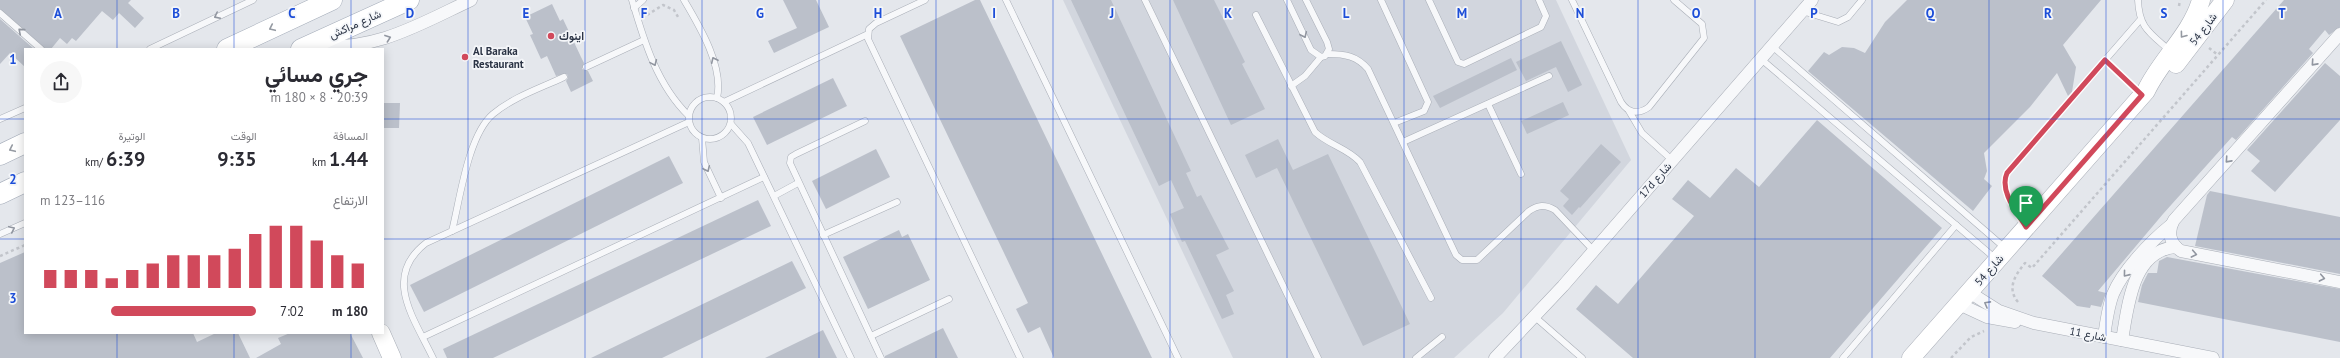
<!DOCTYPE html>
<html lang="ar">
<meta charset="utf-8">
<style>
body{margin:0;font-family:"PT Sans",Vazirmatn,sans-serif;background:#f7f7f7;color:#2b2b33;direction:rtl;height:100vh;display:flex;flex-direction:column;font-size:15px;white-space:nowrap}
*{box-sizing:border-box;margin:0}
p{font-size:13px;color:#7c7c81}
.icon{flex:none;width:22px;height:22px;fill:none;stroke:currentColor;stroke-width:2;stroke-linecap:round;stroke-linejoin:round}
.map{position:relative;flex:1;overflow:hidden;direction:ltr}
.panel{position:absolute;left:24px;top:48px;width:360px;height:286px;display:flex;flex-direction:column;background:#fff;border-radius:0px;box-shadow:0 2px 10px #0003;direction:rtl}
.panel>*{flex:none}
.pin{position:absolute;display:grid;place-items:center;width:34px;height:34px;color:#fff;margin:-41px -17px;border-radius:50% 50% 50% 0;rotate:-45deg;box-shadow:0 0 4px #0007}
.pin .icon{rotate:45deg}
.round{display:grid;place-items:center;flex:none;width:42px;height:42px;border-radius:21px;background:#f7f7f7}
.overview{display:flex;align-items:center;justify-content:space-between;height:68px;padding:0 16px}
h1{font-size:22px;font-weight:700;line-height:30px}
.metrics{display:grid;grid-template-columns:repeat(3,1fr);gap:6px;height:68px;padding:4px 16px}
.metrics div{display:grid;align-content:center}
.metrics b{font-size:20px;font-weight:700}
.metrics small{font-size:11px;font-weight:400}
.metrics p{font-size:11px}
.chart{height:112px;padding:8px 16px}
.chart p{display:flex;justify-content:space-between}
.chart svg{width:100%;height:72px;margin-top:4px;stroke:#d1495b;stroke-width:6}
ul{padding:0 16px;list-style:none;font-size:13px}
li{display:grid;grid-template-columns:64px 48px 1fr;align-items:center;height:30px}
li i{height:10px;border-radius:5px;background:#d1495b}
.map>svg:first-child{display:block}
</style>
<div class="map">
<svg width="2340" height="358" viewBox="0 0 2340 358">
<rect width="100%" height="100%" fill="#e4e7ec"/>
<polygon fill="#d2d6de" points="1063,0 1556,0 1631,160 1503,313 1454,358 1233,358"/>
<g fill="#bbc0ca">
<polygon points="0,0 131,0 128,3 144,18 135,28 119,13 113,20 102,11 76,41 72,38 67,44 60,38 51,49 45,49 0,9"/>
<polygon points="783,0 816,0 829,27 774,53 768,41 797,28"/>
<polygon points="975,0 980,0 1152,358 1054,358 1040,327 1028,333 1016,309 1028,303 900,36"/>
<polygon points="1071,0 1111,0 1191,171 1186,173 1197,197 1201,195 1229,249 1216,255 1234,291 1226,295 1234,314 1222,319 1196,264 1185,241 1182,242 1170,214 1184,208 1171,180 1159,186"/>
<polygon points="1173,0 1214,0 1245,62 1242,64 1265,109 1231,125"/>
<polygon points="1907,0 2101,0 2063,45 2076,67 2072,92 2068,96 2057,73 2030,107 1984,153 1987,171 1984,179 1992,186 1973,211 1808,71 1824,52 1829,55 1842,47 1854,48 1865,53 1885,22"/>
<polygon points="2284,0 2340,0 2340,27 2329,35 2325,30 2309,49 2313,53 2236,140 2232,137 2163,214 2098,291 2106,293 2101,307 2091,305 2090,308 2077,306 2042,276"/>
<polygon points="552,4 560,21 563,19 581,57 584,63 582,69 588,71 593,81 571,92 566,81 568,78 567,74 556,76 547,56 541,59 530,35 533,34 525,17"/>
<polygon points="0,19 34,49 25,49 25,67 10,53 0,64"/>
<polygon points="1561,41 1582,85 1568,92 1556,67 1526,81 1516,62"/>
<polygon points="1511,58 1517,70 1440,108 1433,96"/>
<polygon points="2325,63 2340,76 2340,120 2275,192 2251,171 2260,161 2247,150"/>
<polygon points="833,78 847,106 767,145 753,117"/>
<polygon points="1563,102 1569,115 1527,134 1521,121"/>
<polygon points="383,103 400,103 399,128 383,128"/>
<polygon points="1817,120 1942,228 1830,358 1633,358 1576,309 1596,285 1618,304 1694,216 1672,199 1688,180 1710,198 1736,168 1759,187"/>
<polygon points="1278,139 1293,170 1328,154 1410,324 1363,346 1277,168 1256,178 1245,155"/>
<polygon points="1601,144 1621,162 1580,208 1579,207 1572,215 1563,206 1569,199 1560,191"/>
<polygon points="876,149 890,177 826,209 812,181"/>
<polygon points="669,156 683,183 424,312 410,285"/>
<polygon points="2210,191 2340,217 2340,274 2195,246 2207,195"/>
<polygon points="758,200 771,226 493,358 447,358 443,349"/>
<polygon points="899,230 902,237 908,234 930,280 868,309 843,257"/>
<polygon points="25,252 25,333 193,333 197,342 216,333 238,333 250,358 0,358 0,263"/>
<polygon points="2167,257 2340,289 2340,342 2138,302 2142,285 2148,273 2157,273 2159,261"/>
<polygon points="792,261 806,288 662,358 591,358"/>
<polygon points="943,328 958,358 885,358 885,356"/>
<polygon points="823,330 837,358 765,358"/>
<polygon points="290,333 350,333 363,358 256,358 281,344 278,338"/>
</g>
<g fill="none" stroke-linecap="round" stroke-linejoin="round">
<g stroke="#a9aeb7" stroke-width="7">
<g id="lane">
<path d="M 632,0 C 644,41 657,85 689,116"/>
<path d="M 684,0 C 700,27 724,67 717,98"/>
<polyline points="925,0 876,23 869,29 868,39 1020,358"/>
<polyline points="1006,0 1178,358"/>
<polyline points="1145,0 1318,358"/>
<polyline points="1287,0 1311,50 1321,57 1325,56 1329,49 1327,42 1306,0"/>
<polyline points="1381,0 1428,102 1424,111 1394,123"/>
<polyline points="1429,0 1458,62 1464,64 1541,27 1546,16 1539,0"/>
<path d="M 1572,0 L 1621,102 C 1628,113 1638,115 1649,107 L 1704,38 L 1702,24 L 1674,0"/>
<path d="M 2138,0 C 2139,28 2150,33 2169,50"/>
<polyline points="634,8 643,0"/>
<polyline points="1802,11 1838,22 1848,17 1862,0"/>
<polyline points="0,13 41,49"/>
<path d="M 1256,15 L 1315,132 C 1329,145 1347,148 1360,162 L 1431,298"/>
<polyline points="1772,46 2005,248"/>
<polyline points="150,49 253,0"/>
<path d="M 1328,54 C 1345,54 1357,56 1368,69 L 1456,255 L 1462,260 L 1477,260 L 1529,211 C 1538,205 1545,204 1555,210 L 1593,250"/>
<polyline points="1761,59 1996,259"/>
<polyline points="2105,60 2141,94"/>
<polyline points="586,67 644,40"/>
<polyline points="1291,86 1305,76 1321,57"/>
<circle cx="710" cy="118" r="21"/>
<polyline points="724,102 868,34"/>
<polyline points="1488,104 1521,174"/>
<polyline points="1629,111 1642,133 1672,160"/>
<polyline points="0,119 25,108"/>
<polyline points="865,121 796,154 791,157 790,163 881,358"/>
<polyline points="731,124 748,143 851,358"/>
<polyline points="702,138 704,162 721,198"/>
<polyline points="1403,142 1549,76"/>
<polyline points="774,196 798,183"/>
<path d="M 2025,226 C 2016,211 1999,191 2007,173 L 2140,20"/>
<path d="M 452,231 C 460,199 468,135 493,114 C 513,97 541,88 564,77"/>
<polyline points="0,234 25,223"/>
<polyline points="823,235 897,202"/>
<polyline points="1535,317 1582,358"/>
<polyline points="871,336 949,299"/>
<polyline points="423,337 764,177"/>
<path d="M 433,358 C 414,318 382,277 426,243 L 689,122"/>
<polyline points="1416,358 1442,337"/>
<polyline points="1843,358 1956,225"/>
</g>
</g>
<g stroke="#a9aeb7" stroke-width="13">
<g id="street">
<path d="M 2340,34 L 2174,220 C 2167,232 2170,244 2181,251 L 2340,282"/>
<path d="M 313,46 C 376,51 416,26 471,0"/>
<polyline points="1969,292 1999,311 2034,323 2213,358"/>
<polyline points="1959,304 1987,317 2015,322"/>
<path d="M 2104,337 C 2106,322 2108,307 2113,294 C 2123,270 2151,241 2171,225"/>
<path d="M 2122,340 C 2128,307 2132,250 2176,247"/>
<polyline points="1495,358 1563,286 1812,0"/>
</g>
</g>
<g stroke="#a9aeb7" stroke-width="19">
<g id="secondary">
<polyline points="2176,64 2225,0"/>
<polyline points="381,333 392,358"/>
<path d="M 1911,358 L 2146,91 C 2161,59 2191,35 2201,0"/>
</g>
</g>
<g stroke="#a3abb8" stroke-width="21">
<g id="primary">
<polyline points="227,49 332,0"/>
<polyline points="301,49 409,0"/>
<polyline points="0,155 25,143"/>
<polyline points="0,194 25,182"/>
</g>
</g>
<g stroke="#c2c5cb" stroke-width="2.5" stroke-dasharray="3 3" stroke-linecap="butt">
<polyline points="2179,6 2180,0"/>
<polyline points="647,15 663,5 674,10 678,17 680,15"/>
<polyline points="2209,48 2218,55"/>
<polyline points="0,256 25,245"/>
<path d="M 2018,302 C 2006,288 2016,274 2025,263 L 2032,268 L 2266,0"/>
<polyline points="1951,358 1971,337 1984,331"/>
</g>
<use href="#lane" stroke="#f7f8fa" stroke-width="6"/>
<use href="#street" stroke="#f7f8fa" stroke-width="12"/>
<use href="#secondary" stroke="#fff" stroke-width="18"/>
<use href="#primary" stroke="#fff" stroke-width="20"/>
</g>
<defs><path id="oneway-chevron" d="M-2-3.5L2.5 0L-2 3.5" fill="none" stroke-width="1.6" stroke-linecap="round" stroke-linejoin="round"/></defs>
<g stroke="#9196a0">
<use href="#oneway-chevron" transform="translate(217 16) rotate(153)"/>
<use href="#oneway-chevron" transform="translate(21 31) rotate(-139)"/>
<use href="#oneway-chevron" transform="translate(1304 35) rotate(65)"/>
<use href="#oneway-chevron" transform="translate(388 38) rotate(-20)"/>
<use href="#oneway-chevron" transform="translate(714 60) rotate(-115)"/>
<use href="#oneway-chevron" transform="translate(654 63) rotate(66)"/>
<use href="#oneway-chevron" transform="translate(2314 63) rotate(132)"/>
<use href="#oneway-chevron" transform="translate(2228 160) rotate(132)"/>
<use href="#oneway-chevron" transform="translate(707 169) rotate(65)"/>
<use href="#oneway-chevron" transform="translate(12 229) rotate(-25)"/>
<use href="#oneway-chevron" transform="translate(2194 254) rotate(11)"/>
<use href="#oneway-chevron" transform="translate(2126 274) rotate(129)"/>
<use href="#oneway-chevron" transform="translate(2322 278) rotate(11)"/>
<use href="#oneway-chevron" transform="translate(1987 304) rotate(-151)"/>
</g>
<g stroke="#959aa2">
<use href="#oneway-chevron" transform="translate(272 28) rotate(155)"/>
<use href="#oneway-chevron" transform="translate(2183 35) rotate(127)"/>
<use href="#oneway-chevron" transform="translate(12 149) rotate(155)"/>
</g>
<g fill="none" stroke-linecap="round" stroke-linejoin="round">
<g stroke="#fff" stroke-width="8">
<path id="route" d="M 2105,60 L 2142,95 L 2026,227 C 2017,212 1999,191 2007,173 Z"/>
</g>
<use href="#route" stroke="#d1495b" stroke-width="5"/>
</g>
<path fill="none" stroke="#1d4ed8" stroke-width="1" stroke-opacity="0.55" d="M 117,0 L 117,49M 234,0 L 234,49M 351,0 L 351,49M 468,0 L 468,358M 585,0 L 585,358M 702,0 L 702,358M 819,0 L 819,358M 936,0 L 936,358M 1053,0 L 1053,358M 1170,0 L 1170,358M 1287,0 L 1287,358M 1404,0 L 1404,358M 1521,0 L 1521,358M 1638,0 L 1638,358M 1755,0 L 1755,358M 1872,0 L 1872,358M 1989,0 L 1989,358M 2106,0 L 2106,358M 2223,0 L 2223,358M 0,119 L 25,119M 383,119 L 2340,119M 0,239 L 25,239M 383,239 L 2340,239M 117,333 L 117,358M 234,333 L 234,358M 351,333 L 351,358"/>
<g fill="#d1495b" stroke="#f4f6f9" stroke-width="1.5">
<circle cx="551" cy="36" r="4"/>
<circle cx="465" cy="57" r="4"/>
</g>
<g text-anchor="middle" dominant-baseline="central" stroke-width="3.5" stroke-linejoin="round" paint-order="stroke">
<g font-size="11" fill="#2b3445" stroke="#f4f6f9">
<text transform="translate(355 24) rotate(-24)">شارع مراكش</text>
<text transform="translate(2203 29) rotate(-53)">شارع 54</text>
<text transform="translate(1655 180) rotate(-49)">17d شارع</text>
<text transform="translate(1989 270) rotate(-49)">شارع 54</text>
<text transform="translate(2088 334) rotate(11)">شارع 11</text>
</g>
<g font-size="11" font-weight="bold" fill="#2b3445" stroke="#f4f6f9" text-anchor="start">
<text x="559" y="36">اينوك</text>
<text x="473" y="51">Al Baraka<tspan x="473" dy="13">Restaurant</tspan></text>
</g>
</g>
<g font-size="13" text-anchor="middle" font-weight="bold" fill="#1d4ed8" stroke="#f4f6f9" stroke-width="3.5" stroke-linejoin="round" paint-order="stroke">
<text x="58" y="18">A</text>
<text x="176" y="18">B</text>
<text x="292" y="18">C</text>
<text x="410" y="18">D</text>
<text x="526" y="18">E</text>
<text x="644" y="18">F</text>
<text x="760" y="18">G</text>
<text x="878" y="18">H</text>
<text x="994" y="18">I</text>
<text x="1112" y="18">J</text>
<text x="1228" y="18">K</text>
<text x="1346" y="18">L</text>
<text x="1462" y="18">M</text>
<text x="1580" y="18">N</text>
<text x="1696" y="18">O</text>
<text x="1814" y="18">P</text>
<text x="1930" y="18">Q</text>
<text x="2048" y="18">R</text>
<text x="2164" y="18">S</text>
<text x="2282" y="18">T</text>
<text x="13" y="64">1</text>
<text x="13" y="184">2</text>
<text x="13" y="303">3</text>
</g>
</svg>
<div class="pin" style="left:2026px;top:227px;background:#1e9e55"><svg class="icon" aria-label="arrive" viewBox="0 0 24 24"><path d="M6 21V4h12l-3 4 3 4H6"/></svg></div>
<section class="panel">
<div class="overview"><div><h1>جري مسائي</h1><p>20:39 · 8 × 180 m</p></div><a class="round"><svg class="icon" aria-label="share" viewBox="0 0 24 24"><path d="M12 15V3M7 8l5-5 5 5M5 13v7h14v-7"/></svg></a></div>
<div class="metrics">
<div><p>المسافة</p><b>1.44<small> km</small></b></div>
<div><p>الوقت</p><b>9:35</b></div>
<div><p>الوتيرة</p><b>6:39<small> /km</small></b></div>
</div>
<div class="chart"><p><span>الارتفاع</span>116–123 m</p>
<svg viewBox="0 0 160 44" preserveAspectRatio="none"><path d="M5 44V33M15 44V33M25 44V33M35 44V38M45 44V33M55 44V29M65 44V24M75 44V24M85 44V24M95 44V20M105 44V11M115 44V6M125 44V6M135 44V15M145 44V24M155 44V29"/></svg>
</div>
<ul>
<li><b>180 m</b>7:02<i style="width:67%"></i></li>
</ul>
</section>
</div>
